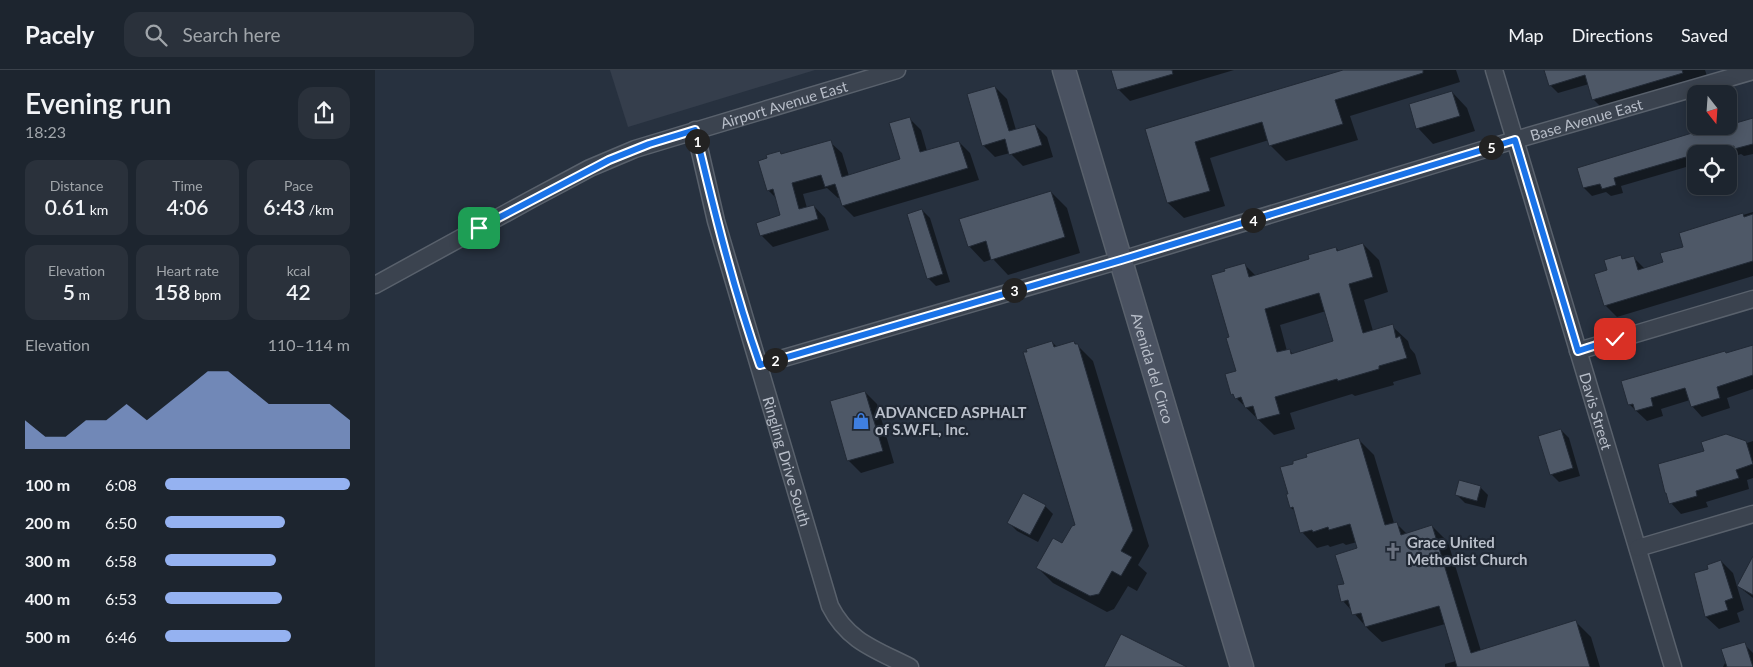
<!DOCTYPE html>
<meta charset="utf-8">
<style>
body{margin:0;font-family:Lato,sans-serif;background:#2a313b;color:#f1f3f6;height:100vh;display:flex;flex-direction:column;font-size:19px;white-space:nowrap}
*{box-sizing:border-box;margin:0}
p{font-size:16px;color:#a0a5aa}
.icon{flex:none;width:28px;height:28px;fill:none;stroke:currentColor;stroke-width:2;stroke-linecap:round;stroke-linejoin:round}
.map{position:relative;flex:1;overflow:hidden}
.side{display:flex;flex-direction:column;background:#1d252f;width:375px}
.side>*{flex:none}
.needle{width:32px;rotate:163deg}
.buttons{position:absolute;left:1312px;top:15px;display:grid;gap:10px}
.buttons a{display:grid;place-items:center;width:50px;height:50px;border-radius:10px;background:#1d252f;box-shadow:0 2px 12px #0003,0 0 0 1px #3b424b;font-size:25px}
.pin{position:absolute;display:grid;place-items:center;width:42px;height:42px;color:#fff;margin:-21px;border-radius:10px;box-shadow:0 2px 8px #0006}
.km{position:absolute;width:25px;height:25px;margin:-12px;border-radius:50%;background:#222;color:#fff;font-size:14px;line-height:25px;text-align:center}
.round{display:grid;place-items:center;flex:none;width:52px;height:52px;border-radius:15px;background:#2a313b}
.head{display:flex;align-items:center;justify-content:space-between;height:85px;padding:0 25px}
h1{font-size:28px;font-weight:600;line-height:38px}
.figures{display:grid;grid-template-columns:repeat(3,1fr);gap:8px;height:85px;padding:5px 25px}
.figures div{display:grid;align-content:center;border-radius:12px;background:#2a313b;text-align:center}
.figures b{font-size:21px;font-weight:600}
.figures small{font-size:14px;font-weight:400}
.figures p{font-size:14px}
.chart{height:140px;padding:10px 25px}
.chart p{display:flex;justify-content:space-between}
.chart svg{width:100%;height:90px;margin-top:5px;fill:#95b2f1;opacity:.7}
ul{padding:0 25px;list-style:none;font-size:16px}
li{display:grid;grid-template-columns:80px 60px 1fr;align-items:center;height:38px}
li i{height:12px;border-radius:6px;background:#95b2f1}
header{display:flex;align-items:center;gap:30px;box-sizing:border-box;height:70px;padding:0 25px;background:#1d252f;border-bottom:1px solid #3b424b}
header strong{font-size:24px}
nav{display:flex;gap:28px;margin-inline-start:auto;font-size:18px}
.search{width:350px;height:45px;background:#2a313b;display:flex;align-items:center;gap:12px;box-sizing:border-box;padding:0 18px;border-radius:15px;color:#a0a5aa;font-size:19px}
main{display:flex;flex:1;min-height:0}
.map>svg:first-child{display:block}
</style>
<header>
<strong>Pacely</strong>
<div class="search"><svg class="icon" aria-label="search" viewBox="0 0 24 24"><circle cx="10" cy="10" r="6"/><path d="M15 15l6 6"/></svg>Search here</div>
<nav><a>Map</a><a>Directions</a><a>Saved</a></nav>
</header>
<main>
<section class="side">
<div class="head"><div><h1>Evening run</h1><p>18:23</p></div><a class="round"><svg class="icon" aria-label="share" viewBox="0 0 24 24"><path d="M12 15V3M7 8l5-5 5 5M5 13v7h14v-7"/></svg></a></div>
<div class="figures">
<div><p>Distance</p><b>0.61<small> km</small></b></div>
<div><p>Time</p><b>4:06</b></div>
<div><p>Pace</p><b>6:43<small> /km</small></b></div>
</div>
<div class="figures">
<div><p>Elevation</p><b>5<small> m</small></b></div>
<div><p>Heart rate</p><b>158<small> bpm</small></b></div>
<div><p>kcal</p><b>42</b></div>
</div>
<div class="chart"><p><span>Elevation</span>110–114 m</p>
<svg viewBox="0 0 160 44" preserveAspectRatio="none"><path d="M0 44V30L10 38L20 38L30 30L40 30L50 22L60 30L70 22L80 14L90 6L100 6L110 14L120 22L130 22L140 22L150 22L160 30V44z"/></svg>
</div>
<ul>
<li><b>100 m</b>6:08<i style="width:100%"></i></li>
<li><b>200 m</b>6:50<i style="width:65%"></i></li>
<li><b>300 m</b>6:58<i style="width:60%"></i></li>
<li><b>400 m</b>6:53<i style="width:63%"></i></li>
<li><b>500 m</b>6:46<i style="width:68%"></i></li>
</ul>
</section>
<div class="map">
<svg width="1378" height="597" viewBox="0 0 1378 597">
<rect width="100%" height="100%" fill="#27313f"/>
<polygon fill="#353e4c" points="235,0 440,0 253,57"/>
<g fill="#0007" fill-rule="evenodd">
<polygon points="737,0 859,0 755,31 743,19"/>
<polygon points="971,0 1081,0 1085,12 975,46 983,70 911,91 895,75 894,70 835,88 850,136 809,148 793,133 772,60"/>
<polygon points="1170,0 1330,0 1332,6 1226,37 1218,29 1214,14 1183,23 1175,15"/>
<polygon points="620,17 632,29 641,60 660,55 672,67 678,87 648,96 635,83 620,87 608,75"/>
<polygon points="1077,22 1092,38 1100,61 1058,74 1043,58"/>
<polygon points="534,48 546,60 552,81 584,72 595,83 604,110 479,147 468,136 465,127 463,128 452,118 428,124 432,138 439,136 450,148 454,160 398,177 387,166 383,153 407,146 402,129 393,120 407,85 455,72 467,83 474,106 527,90"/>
<polygon points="1378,49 1378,84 1369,86 1366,84 1354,88 1354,84 1321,84 1321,98 1318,95 1246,116 1248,123 1236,126 1231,122 1217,126 1209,118 1204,98"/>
<polygon points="676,122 692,138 705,183 633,205 618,189 609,192 594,176"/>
<polygon points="547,140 555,148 575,212 561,216 553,208"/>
<polygon points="1378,142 1378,206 1242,247 1230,235 1233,201 1245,187 1249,190 1258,187 1270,199 1290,193 1309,177 1305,164"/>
<path d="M 988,174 L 1004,190 L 1013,222 L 989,230 L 998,261 L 1017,256 L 1033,271 L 1035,278 L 1040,284 L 1046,304 L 1018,312 L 1019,315 L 980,326 L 977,324 L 915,343 L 920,359 L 899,365 L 857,324 L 863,302 L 856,268 L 869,194 L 881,206 L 935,190 L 961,178 L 964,181 ZM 951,241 L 960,272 L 918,284 L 914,280 L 912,281 L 905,255 Z"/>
<polygon points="677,272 682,277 699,272 718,291 774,476 763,495 772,503 762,521 753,516 739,539 732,542 678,513 663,498 688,475 701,456"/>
<polygon points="1378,276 1378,319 1352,328 1355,338 1327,347 1317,336 1315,330 1286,339 1288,346 1272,351 1254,334 1351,284"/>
<polygon points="490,322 502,334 519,393 486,403 474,391 456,332"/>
<polygon points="1186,360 1194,368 1205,406 1184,412 1176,404"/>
<polygon points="1351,366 1372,373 1378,371 1378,408 1372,410 1374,419 1331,432 1333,437 1306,444 1296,433 1330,382"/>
<polygon points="983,369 999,385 1019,453 1021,453 1032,464 1057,456 1073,472 1106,581 1201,552 1216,567 1225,597 1070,597 1070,594 1081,591 1070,554 1007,572 994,560 968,531 970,514 984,479 982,472 971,475 968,473 955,477 953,475 942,478 927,462 921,442 916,438"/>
<polygon points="1105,417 1113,425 1110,438 1090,433 1082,425"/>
<polygon points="670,436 678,444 663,472 642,461 634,453"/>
<polygon points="1378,488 1378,528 1363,516"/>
<polygon points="1346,491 1358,503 1369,540 1362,543 1365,552 1344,559 1331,547 1335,500"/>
<polygon points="1369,574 1378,583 1378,597 1348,597 1351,591"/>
</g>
<g fill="#4e5867" stroke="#222a36" fill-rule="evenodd">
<polygon points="736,0 797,0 798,4 742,20"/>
<polygon points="968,0 1048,0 1048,3 960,30 968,54 894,76 887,52 820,72 835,121 792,133 770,59"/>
<polygon points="1169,0 1307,0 1308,3 1217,30 1210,5 1174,16"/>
<polygon points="620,16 634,61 660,54 667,75 634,85 630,69 607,76 592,24"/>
<polygon points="1077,21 1085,46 1041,59 1034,34"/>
<polygon points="535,47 545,82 584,71 593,98 467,136 460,114 450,117 446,105 417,113 424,139 439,135 443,149 385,166 381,153 405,145 398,119 392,121 383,91 392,88 391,85 405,81 406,84 456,70 467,107 525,89 514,53"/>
<polygon points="1378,48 1378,74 1359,79 1359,76 1334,84 1321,84 1321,110 1318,111 1311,87 1239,108 1241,115 1227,119 1225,114 1208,118 1202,98 1317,63 1318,65 1354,56 1354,55"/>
<polygon points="676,121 690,167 616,190 611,171 593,177 584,149"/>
<polygon points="547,139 568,204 552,209 532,144"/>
<polygon points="1368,143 1369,147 1378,144 1378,191 1229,236 1219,204 1232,200 1229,190 1246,185 1247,189 1259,186 1263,200 1288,192 1285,183 1308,177 1304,163"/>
<path d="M 988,173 L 998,207 L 974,214 L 988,263 L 1018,254 L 1021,268 L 1025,266 L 1032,288 L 1004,296 L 1004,299 L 963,311 L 962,309 L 900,327 L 905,344 L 882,350 L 878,336 L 870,338 L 866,327 L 860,329 L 858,324 L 856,325 L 850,304 L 861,301 L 851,268 L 854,267 L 836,205 L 850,201 L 849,199 L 870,193 L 874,207 L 934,189 L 933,185 L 961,177 L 962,181 ZM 944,223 L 958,271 L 916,284 L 915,279 L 902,282 L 890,239 Z"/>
<polygon points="677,271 679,277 699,271 700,274 703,274 758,460 746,481 757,487 746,506 737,501 724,524 715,526 661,498 678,468 687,473 697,456 700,455 648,282 652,282 651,279"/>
<polygon points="1378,275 1378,305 1342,317 1345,328 1316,337 1310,318 1276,328 1278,336 1260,341 1258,334 1253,335 1246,311 1350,281 1351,283"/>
<polygon points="490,321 508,381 472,391 455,331"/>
<polygon points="1186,359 1198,398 1175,405 1163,366"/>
<polygon points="1351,364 1371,371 1378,394 1361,400 1364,408 1321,421 1322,426 1294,434 1291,423 1290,423 1283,394 1329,381 1326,372"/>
<polygon points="984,368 1010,455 1022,452 1026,465 1057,455 1096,583 1201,550 1215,597 1082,597 1064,536 990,557 986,543 977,545 973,530 966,532 962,515 969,514 960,485 982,478 975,454 954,460 953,457 938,462 937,460 925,463 918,437 915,438 911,424 913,424 905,397 918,394 918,391 932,387 931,384"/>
<polygon points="1084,410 1106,416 1102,431 1080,425"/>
<polygon points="648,423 671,435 655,465 632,453"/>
<polygon points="1378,486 1378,525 1362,516"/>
<polygon points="1346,490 1358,528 1350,531 1353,540 1330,547 1319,503 1333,499 1332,495"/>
<polygon points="746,564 812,597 729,597"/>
<polygon points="1370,572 1378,597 1352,597 1346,579"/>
</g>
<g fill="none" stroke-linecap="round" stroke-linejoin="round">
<g stroke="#59616c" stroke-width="19">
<g id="street">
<path id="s1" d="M 1119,0 L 1298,597"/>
<path id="s2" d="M 320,60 L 341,151 L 455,536 C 473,572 502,580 535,597"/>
<path id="s3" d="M 0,215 L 155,130 L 215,98 L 260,79 L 522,0"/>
<polyline points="1203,281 1378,229"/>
<path id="s4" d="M 385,295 L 746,190 L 1140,70 L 1378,1"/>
<polyline points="1263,478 1378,444"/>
</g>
</g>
<g stroke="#59616c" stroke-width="25">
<g id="secondary">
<path id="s5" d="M 689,0 L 867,597"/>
</g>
</g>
<use href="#street" stroke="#3b434f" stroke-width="16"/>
<use href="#secondary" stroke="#4a5261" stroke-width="22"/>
</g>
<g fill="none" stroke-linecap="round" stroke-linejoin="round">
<g stroke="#fff" stroke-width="10">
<path id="route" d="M 104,158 L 234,90 L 274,74 L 320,60 C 339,140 358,218 385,295 L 746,190 L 1140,70 L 1203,281 L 1240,269"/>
</g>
<use href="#route" stroke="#1a73e8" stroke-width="6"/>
</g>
<defs>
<g id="shop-bare" transform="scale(1.35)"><path d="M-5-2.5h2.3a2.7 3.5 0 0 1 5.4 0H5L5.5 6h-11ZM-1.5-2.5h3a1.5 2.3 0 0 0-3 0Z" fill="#3f7fe0" stroke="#202834" stroke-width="2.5" paint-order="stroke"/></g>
<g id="church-bare" transform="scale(1.35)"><path d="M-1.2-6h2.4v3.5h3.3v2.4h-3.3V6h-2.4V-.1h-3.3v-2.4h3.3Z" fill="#6b7280" stroke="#202834" stroke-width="2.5" paint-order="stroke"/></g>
</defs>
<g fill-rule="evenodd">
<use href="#shop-bare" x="486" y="351"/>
<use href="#church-bare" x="1018" y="481"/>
</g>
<g text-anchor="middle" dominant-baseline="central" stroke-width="4.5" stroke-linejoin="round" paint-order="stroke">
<g font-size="15" fill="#b8bec9" stroke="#202834">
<text stroke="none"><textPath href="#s3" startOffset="449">Airport Avenue East</textPath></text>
<text stroke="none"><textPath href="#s4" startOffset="862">Base Avenue East</textPath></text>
<text stroke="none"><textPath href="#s5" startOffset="311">Avenida del Circo</textPath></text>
<text stroke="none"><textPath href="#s1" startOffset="356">Davis Street</textPath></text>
<text stroke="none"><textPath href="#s2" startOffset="344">Ringling Drive South</textPath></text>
</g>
<g font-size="15" font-weight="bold" fill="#b8bec9" stroke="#202834" text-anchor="start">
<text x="500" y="342">ADVANCED ASPHALT<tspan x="500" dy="17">of S.W.FL, Inc.</tspan></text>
<text x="1032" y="472">Grace United<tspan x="1032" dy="17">Methodist Church</tspan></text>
</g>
</g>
</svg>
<div class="buttons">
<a><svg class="needle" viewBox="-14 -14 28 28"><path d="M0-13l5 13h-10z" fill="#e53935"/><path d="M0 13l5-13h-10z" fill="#a0a5aa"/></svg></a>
<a><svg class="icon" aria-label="locate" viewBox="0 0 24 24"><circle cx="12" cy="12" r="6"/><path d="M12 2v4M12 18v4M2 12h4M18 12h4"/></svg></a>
</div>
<div class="pin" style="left:104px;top:158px;background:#1e9e55"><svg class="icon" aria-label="arrive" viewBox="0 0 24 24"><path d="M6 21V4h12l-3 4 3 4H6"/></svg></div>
<div class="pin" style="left:1240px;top:269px;background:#d93025"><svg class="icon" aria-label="check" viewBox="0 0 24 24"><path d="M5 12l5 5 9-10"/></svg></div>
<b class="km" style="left:322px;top:71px">1</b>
<b class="km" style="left:400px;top:290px">2</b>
<b class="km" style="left:639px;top:220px">3</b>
<b class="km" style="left:878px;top:150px">4</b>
<b class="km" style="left:1116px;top:77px">5</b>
</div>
</main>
